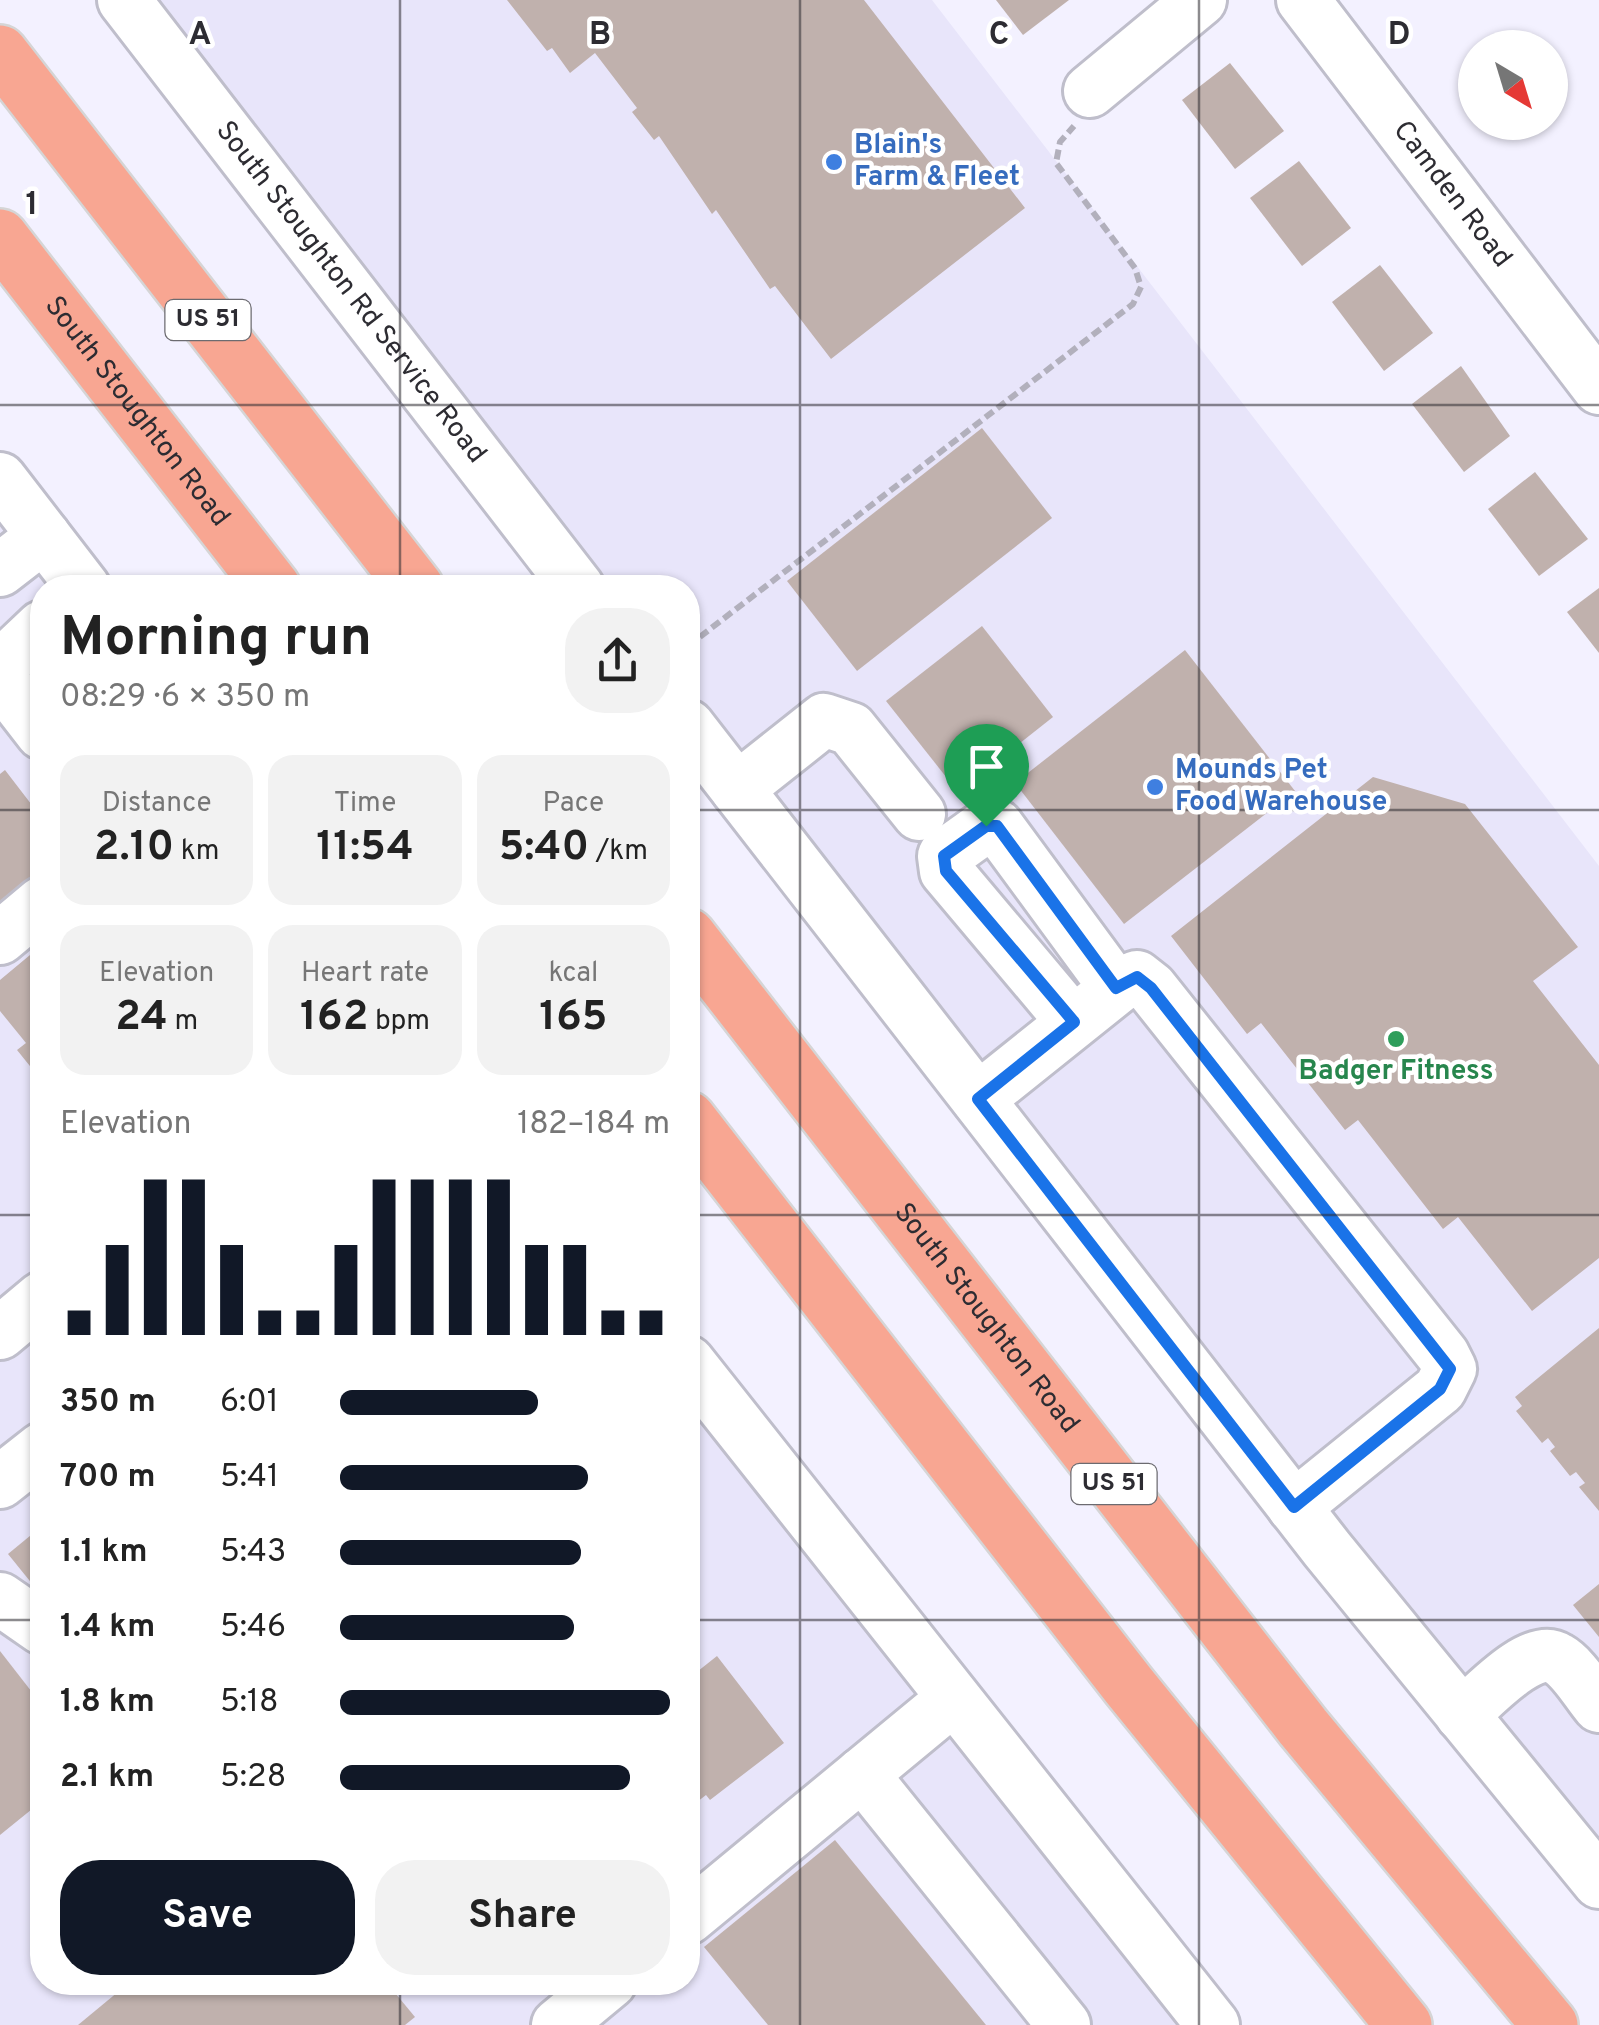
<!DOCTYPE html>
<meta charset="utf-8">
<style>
body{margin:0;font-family:Overpass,sans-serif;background:#f2f2f2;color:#222;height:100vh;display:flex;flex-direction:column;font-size:38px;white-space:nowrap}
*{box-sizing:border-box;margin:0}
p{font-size:32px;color:#767676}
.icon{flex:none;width:55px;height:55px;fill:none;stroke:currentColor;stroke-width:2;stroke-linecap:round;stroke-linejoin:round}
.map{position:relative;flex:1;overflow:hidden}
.panel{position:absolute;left:30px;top:575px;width:670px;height:1420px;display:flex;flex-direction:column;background:#fff;border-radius:40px;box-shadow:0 2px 8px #0004}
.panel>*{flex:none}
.needle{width:65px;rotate:142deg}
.buttons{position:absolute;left:1458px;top:30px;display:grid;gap:20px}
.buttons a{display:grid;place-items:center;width:110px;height:110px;border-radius:50%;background:#fff;box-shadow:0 2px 8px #0004;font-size:50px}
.pin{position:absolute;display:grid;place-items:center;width:85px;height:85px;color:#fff;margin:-102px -42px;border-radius:50% 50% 50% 0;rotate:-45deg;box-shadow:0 0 10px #0007}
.pin .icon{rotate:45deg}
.round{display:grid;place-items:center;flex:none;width:105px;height:105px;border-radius:40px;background:#f2f2f2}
.summary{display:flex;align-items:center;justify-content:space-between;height:170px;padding:0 30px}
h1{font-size:55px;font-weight:700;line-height:75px}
.metrics{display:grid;grid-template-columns:repeat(3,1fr);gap:15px;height:170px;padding:10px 30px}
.metrics div{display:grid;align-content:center;border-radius:25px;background:#f2f2f2;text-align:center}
.metrics b{font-size:42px;font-weight:700}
.metrics small{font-size:28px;font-weight:400}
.metrics p{font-size:28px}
.chart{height:280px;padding:20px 30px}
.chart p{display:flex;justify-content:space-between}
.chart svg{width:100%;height:180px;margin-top:10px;stroke:#111827;stroke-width:6}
.button{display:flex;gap:20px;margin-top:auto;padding:20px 30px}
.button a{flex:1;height:115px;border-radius:40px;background:#111827;color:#fff;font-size:40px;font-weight:700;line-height:115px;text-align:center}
.button a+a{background:#f2f2f2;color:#222}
ul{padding:0 30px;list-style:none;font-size:32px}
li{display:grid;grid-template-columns:160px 120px 1fr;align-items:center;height:75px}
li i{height:25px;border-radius:12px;background:#111827}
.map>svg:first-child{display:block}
</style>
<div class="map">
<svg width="1599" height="2025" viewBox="0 0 1599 2025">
<rect width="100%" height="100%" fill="#f3f1ff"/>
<g fill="#e8e5fa">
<polygon points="153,0 932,0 1599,866 1599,1837 1332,1514 688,684 688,588 612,587"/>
<polygon points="0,479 84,587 42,588 42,1982 688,1982 688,1362 1213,2025 0,2025"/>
</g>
<g fill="#c0b1ad">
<polygon points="507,0 864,0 1025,208 831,359 775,286 770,289 716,210 712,214 659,136 654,140 632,112 637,108 595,53 570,73 552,48 547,51"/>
<polygon points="996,0 1069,0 1023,35"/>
<polygon points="1230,63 1284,131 1235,169 1182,100"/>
<polygon points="1299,161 1351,228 1302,266 1250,198"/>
<polygon points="1380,265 1433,333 1384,371 1332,302"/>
<polygon points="1461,366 1510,436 1464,472 1412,404"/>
<polygon points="982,428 1052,518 857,671 787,581"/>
<polygon points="1535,472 1588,539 1539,576 1488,509"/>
<polygon points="1599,588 1599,653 1567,612"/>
<polygon points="982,626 1053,717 958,792 886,701"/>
<polygon points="1185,650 1295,791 1124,924 1015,783"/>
<polygon points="5,770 38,813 32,817 42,831 42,878 0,911 0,774"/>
<polygon points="1373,777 1465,804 1578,947 1533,981 1599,1065 1599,1258 1532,1311 1458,1217 1443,1229 1358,1120 1345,1130 1261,1023 1247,1034 1171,936"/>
<polygon points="42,945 42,1081 17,1050 26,1043 0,1011 0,980"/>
<polygon points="1599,1328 1599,1511 1579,1487 1585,1483 1576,1472 1570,1476 1550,1451 1555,1447 1548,1438 1542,1443 1516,1411 1522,1406 1515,1397"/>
<polygon points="42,1526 42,1596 8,1554"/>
<polygon points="1599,1584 1599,1637 1573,1605"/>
<polygon points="0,1651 42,1705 42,1801 0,1835"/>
<polygon points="717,1656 784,1743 710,1800 706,1795 688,1809 688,1679"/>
<polygon points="835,1840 986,2025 768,2025 704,1947"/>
<polygon points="130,1982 386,1982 415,2017 405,2025 78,2025"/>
</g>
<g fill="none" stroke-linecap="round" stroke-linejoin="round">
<g stroke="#bfbecb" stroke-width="58">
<g id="minor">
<path id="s1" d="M 124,0 L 578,588"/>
<path id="s2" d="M 1303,0 L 1599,388"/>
<polyline points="1090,91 1200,0"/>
<polyline points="0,479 84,588"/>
<polyline points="0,570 44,536"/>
<polyline points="0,667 42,627"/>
<polyline points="0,679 42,733"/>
<polyline points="688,726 1327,1549 1599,1882"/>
<polyline points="737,789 824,720 851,729 919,814"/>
<polyline points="0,938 42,903"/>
<polyline points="1073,1022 946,871 944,856 986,826 997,826 1116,988"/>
<polyline points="978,1099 1123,983 1137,977 1151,988 1443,1355 1450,1369 1440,1389 1294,1507"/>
<polyline points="0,1333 42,1298"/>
<polyline points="688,1362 1213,2025"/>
<polyline points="0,1482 42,1449"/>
<polyline points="0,1599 42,1628"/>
<path d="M 1462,1715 C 1482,1698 1532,1642 1558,1659 C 1574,1668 1587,1692 1599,1706"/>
<polyline points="862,1774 1064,2025"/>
<polyline points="688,1918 953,1699"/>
<polyline points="558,2025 610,1982"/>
</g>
</g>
<g stroke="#d5d5d6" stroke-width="60">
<g id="major">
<polyline points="0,53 416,588"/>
<path id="s3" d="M 0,237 L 273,588"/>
<path id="s4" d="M 688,936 L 1303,1727 L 1550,2025"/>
<polyline points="688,1119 1129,1686 1404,2025"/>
</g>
</g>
<polyline stroke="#b2b0bc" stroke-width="6" stroke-dasharray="10 5" stroke-linecap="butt" points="688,646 1133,304 1141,287 1135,268 1056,163 1060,142 1074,126"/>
<use href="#minor" stroke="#fff" stroke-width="52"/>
<use href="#major" stroke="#f8a692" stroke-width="55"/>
</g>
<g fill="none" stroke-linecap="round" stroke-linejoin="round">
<g stroke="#fff" stroke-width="20">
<polygon id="route" points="986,826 997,826 1116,988 1137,977 1151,988 1450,1369 1440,1389 1294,1507 978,1099 1074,1022 946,871 944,856"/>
</g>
<use href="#route" stroke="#1a73e8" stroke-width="12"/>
</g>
<path fill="none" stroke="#2d2c32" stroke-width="2.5" stroke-opacity="0.55" d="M 400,0 L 400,588M 800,0 L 800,2025M 1199,0 L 1199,2025M 0,405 L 1599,405M 0,810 L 42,810M 688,810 L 1599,810M 0,1215 L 42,1215M 688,1215 L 1599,1215M 0,1620 L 42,1620M 688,1620 L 1599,1620M 400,1982 L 400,2025"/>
<g fill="#3f7fe0" stroke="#fff" stroke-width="4">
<circle cx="834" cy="162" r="10"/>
<circle cx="1155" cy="787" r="10"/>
</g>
<circle fill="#2e9e5b" stroke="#fff" stroke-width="4" cx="1396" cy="1039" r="10"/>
<g text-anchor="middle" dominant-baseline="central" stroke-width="9" stroke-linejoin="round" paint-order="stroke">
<g fill="#fff" stroke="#6c6b70" stroke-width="2.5">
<rect x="165.5" y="300" width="85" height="40" rx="8"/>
<rect x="1071.5" y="1464" width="85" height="40" rx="8"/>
</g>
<g font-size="25" font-weight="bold" fill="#2d2c32">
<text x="208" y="320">US 51</text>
<text x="1114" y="1484">US 51</text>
</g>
<g font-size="28" font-weight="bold" fill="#366cbe" stroke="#fff" text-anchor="start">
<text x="854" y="146">Blain's<tspan x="854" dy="32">Farm &amp; Fleet</tspan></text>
<text x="1175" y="771">Mounds Pet<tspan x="1175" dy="32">Food Warehouse</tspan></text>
</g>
<g font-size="28" fill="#2d2c32" stroke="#fff">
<text stroke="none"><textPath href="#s2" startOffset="245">Camden Road</textPath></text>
<text stroke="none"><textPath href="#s1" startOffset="370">South Stoughton Rd Service Road</textPath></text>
<text stroke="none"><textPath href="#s3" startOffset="222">South Stoughton Road</textPath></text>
<text stroke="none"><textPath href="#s4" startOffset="485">South Stoughton Road</textPath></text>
</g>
<g font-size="28" font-weight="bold" fill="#27864d" stroke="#fff">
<text x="1396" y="1072">Badger Fitness</text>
</g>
</g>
<g font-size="32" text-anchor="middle" font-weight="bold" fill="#2d2c32" stroke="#fff" stroke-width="9" stroke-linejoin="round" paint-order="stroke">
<text x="200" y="44">A</text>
<text x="600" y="44">B</text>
<text x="999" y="44">C</text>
<text x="1399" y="44">D</text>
<text x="32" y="214">1</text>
</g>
</svg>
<div class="buttons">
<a><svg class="needle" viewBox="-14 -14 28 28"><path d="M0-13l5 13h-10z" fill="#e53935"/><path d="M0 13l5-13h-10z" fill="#767676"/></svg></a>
</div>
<div class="pin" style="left:986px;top:826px;background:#1e9e55"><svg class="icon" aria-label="arrive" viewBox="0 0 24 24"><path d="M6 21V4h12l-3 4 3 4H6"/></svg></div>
<section class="panel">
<div class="summary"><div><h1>Morning run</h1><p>08:29 · 6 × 350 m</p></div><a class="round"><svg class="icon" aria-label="share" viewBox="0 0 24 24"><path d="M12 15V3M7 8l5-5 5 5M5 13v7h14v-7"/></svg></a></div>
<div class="metrics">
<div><p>Distance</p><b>2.10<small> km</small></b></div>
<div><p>Time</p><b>11:54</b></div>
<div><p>Pace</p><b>5:40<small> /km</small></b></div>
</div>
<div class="metrics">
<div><p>Elevation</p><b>24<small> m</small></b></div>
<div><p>Heart rate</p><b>162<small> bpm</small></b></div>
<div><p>kcal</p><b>165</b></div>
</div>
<div class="chart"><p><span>Elevation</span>182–184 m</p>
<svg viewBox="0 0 160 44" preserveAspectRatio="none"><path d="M5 44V38M15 44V22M25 44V6M35 44V6M45 44V22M55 44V38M65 44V38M75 44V22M85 44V6M95 44V6M105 44V6M115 44V6M125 44V22M135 44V22M145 44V38M155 44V38"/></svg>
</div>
<ul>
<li><b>350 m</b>6:01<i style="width:60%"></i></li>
<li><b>700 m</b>5:41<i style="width:75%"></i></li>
<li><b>1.1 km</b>5:43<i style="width:73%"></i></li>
<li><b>1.4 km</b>5:46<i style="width:71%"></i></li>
<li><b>1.8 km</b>5:18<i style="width:100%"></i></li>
<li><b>2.1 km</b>5:28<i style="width:88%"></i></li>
</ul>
<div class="button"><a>Save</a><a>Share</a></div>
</section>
</div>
